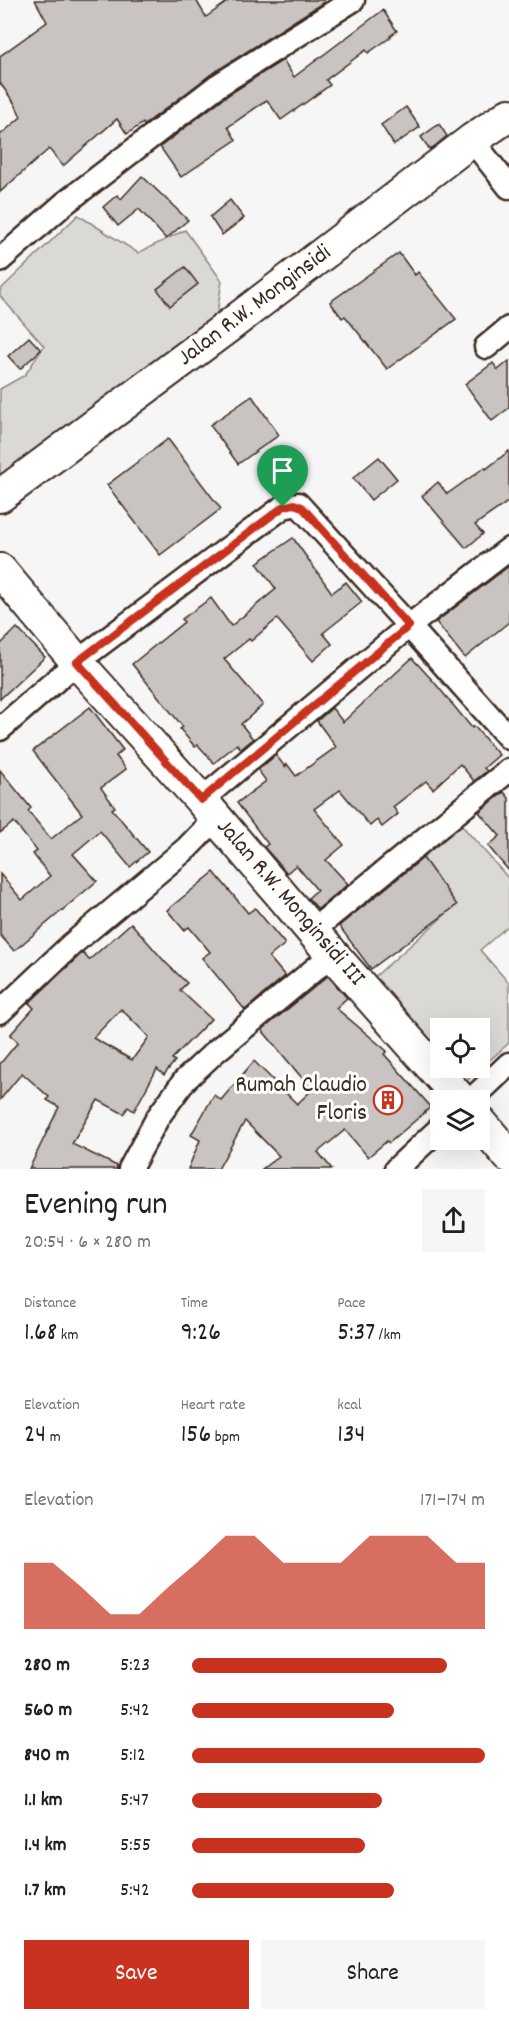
<!DOCTYPE html>
<meta charset="utf-8">
<style>
body{margin:0;font-family:Dekko,sans-serif;background:#f6f6f6;color:#202124;height:100vh;display:flex;flex-direction:column;font-size:22px;white-space:nowrap}
*{box-sizing:border-box;margin:0}
p{font-size:20px;color:#757577}
.icon{flex:none;width:33px;height:33px;fill:none;stroke:currentColor;stroke-width:2;stroke-linecap:round;stroke-linejoin:round}
.map{position:relative;height:1169px;overflow:hidden}
.details{display:flex;flex-direction:column;background:#fff;flex:1}
.details>*{flex:none}
.controls{position:absolute;left:430px;top:1018px;display:grid;gap:12px}
.controls a{display:grid;place-items:center;width:60px;height:60px;border-radius:0px;background:#fff;box-shadow:0 6px 24px #0002;font-size:30px}
.pin{position:absolute;display:grid;place-items:center;width:51px;height:51px;color:#fff;margin:-62px -26px;border-radius:50% 50% 50% 0;rotate:-45deg;box-shadow:0 0 6px #0007}
.pin .icon{rotate:45deg}
.round{display:grid;place-items:center;flex:none;width:63px;height:63px;border-radius:0px;background:#f6f6f6}
.summary{display:flex;align-items:center;justify-content:space-between;height:102px;padding:0 24px}
h1{font-size:33px;font-weight:600;line-height:45px}
.stats{display:grid;grid-template-columns:repeat(3,1fr);gap:9px;height:102px;padding:6px 24px}
.stats div{display:grid;align-content:center}
.stats b{font-size:26px;font-weight:600}
.stats small{font-size:16px;font-weight:400}
.stats p{font-size:16px}
.chart{height:168px;padding:12px 24px}
.chart p{display:flex;justify-content:space-between}
.chart svg{width:100%;height:108px;margin-top:6px;fill:#c8321e;opacity:.7}
.primary-button{display:flex;gap:12px;margin-top:auto;padding:12px 24px}
.primary-button a{flex:1;height:69px;border-radius:0px;background:#c8321e;color:#fff;font-size:24px;font-weight:600;line-height:69px;text-align:center}
.primary-button a+a{background:#f6f6f6;color:#202124}
ul{padding:0 24px;list-style:none;font-size:20px}
li{display:grid;grid-template-columns:96px 72px 1fr;align-items:center;height:45px}
li i{height:15px;border-radius:8px;background:#c8321e}
.map>svg:first-child{display:block}
</style>
<div class="map">
<svg width="509" height="1169" viewBox="0 0 509 1169">
<rect width="100%" height="100%" fill="#f7f6f6"/>
<filter id="ink" filterUnits="userSpaceOnUse"><feTurbulence type="fractalNoise" baseFrequency=".0167" numOctaves="2"/><feDisplacementMap in="SourceGraphic" scale="12" xChannelSelector="R" yChannelSelector="G"/><feConvolveMatrix kernelMatrix="1 2 1 2 8 2 1 2 1" color-interpolation-filters="sRGB"/></filter>
<g filter="url(#ink)">
<g fill="#dbd9d6" stroke="#8b827a" stroke-width="1.5">
<polygon points="78,215 138,253 185,230 222,281 216,320 0,486 0,389 25,375 44,346 0,296 0,290"/>
<polygon points="458,821 509,879 509,925 480,950 509,983 509,1043 463,1084 449,1068 480,1068 480,1029 441,1029 441,1059 371,980 447,913 406,867"/>
</g>
<g fill="#c9c3c1" stroke="#3b2a1e" stroke-width="1.5" fill-rule="evenodd">
<polygon points="35,0 196,0 206,17 230,0 323,0 324,2 210,75 144,125 143,123 127,134 117,119 63,166 49,149 0,192 0,135 21,117 15,104 0,83 0,56 47,22"/>
<polygon points="383,10 397,31 390,36 391,37 368,53 366,50 326,80 330,85 281,120 267,100 228,127 236,140 181,177 160,147 225,97 283,60 294,77"/>
<polygon points="406,107 420,127 394,145 381,125"/>
<polygon points="439,124 447,136 430,150 421,137"/>
<polygon points="142,176 188,220 166,239 139,209 118,226 103,207 117,195 121,199"/>
<polygon points="230,200 244,218 222,235 210,217"/>
<polygon points="399,253 415,275 418,272 456,319 387,369 345,316 342,318 330,302"/>
<polygon points="185,267 198,284 170,306 157,289"/>
<polygon points="29,337 41,350 20,369 8,356"/>
<polygon points="509,361 509,408 492,421 465,384 493,363 498,370"/>
<polygon points="252,396 279,435 238,464 210,425"/>
<polygon points="168,439 221,509 160,555 107,485"/>
<polygon points="509,451 509,501 475,525 483,534 466,548 422,496 438,482 447,494 485,467 486,469"/>
<polygon points="379,457 397,479 371,500 353,478"/>
<polygon points="293,538 332,593 346,582 362,602 323,633 332,644 313,661 277,619 251,641 249,639 224,659 263,705 241,724 253,739 241,749 237,744 214,763 198,745 195,747 180,729 183,727 132,664 184,622 182,619 211,598 231,626 276,589 257,563"/>
<polygon points="509,566 509,622 465,658 436,622"/>
<polygon points="17,628 45,657 0,699 0,645"/>
<polygon points="412,658 434,682 472,728 474,726 499,755 484,768 487,771 474,781 460,764 433,789 426,781 393,807 398,814 382,827 377,820 370,826 340,790 314,809 344,845 326,860 348,884 318,909 308,898 317,890 296,865 287,873 264,847 268,844 237,803 266,781 258,770 276,755 285,767 287,764 296,776 336,747 317,721 332,708 343,722"/>
<polygon points="90,707 123,750 116,756 126,769 101,788 115,807 112,809 148,852 130,867 100,831 73,854 97,881 14,951 0,935 0,874 22,900 50,876 33,854 37,851 14,822 0,833 0,770 31,808 28,811 51,839 82,814 33,751"/>
<polygon points="504,792 509,798 509,871 488,846 500,836 479,812"/>
<polygon points="423,858 457,905 371,969 339,926"/>
<polygon points="214,872 248,913 255,908 285,944 269,957 285,976 245,1010 202,958 210,952 189,927 184,930 167,910"/>
<path d="M 131,923 L 166,963 L 187,983 L 180,990 L 211,1019 L 172,1059 L 175,1061 L 164,1075 L 157,1069 L 134,1111 L 128,1107 L 124,1114 L 98,1100 L 72,1144 L 117,1166 L 117,1169 L 29,1169 L 59,1107 L 47,1100 L 49,1097 L 22,1073 L 0,1100 L 0,1064 L 18,1042 L 10,1035 L 34,1008 L 29,1003 L 80,955 L 83,953 L 89,960 ZM 121,1009 L 149,1037 L 132,1060 L 93,1038 Z"/>
<polygon points="328,976 347,998 336,1008 387,1051 384,1054 431,1107 389,1143 387,1141 368,1157 345,1130 318,1152 332,1169 262,1169 279,1156 245,1121 218,1169 188,1169 200,1140 191,1135 214,1095 221,1100 254,1061 297,1104 312,1090 262,1030"/>
</g>
<g fill="none" stroke-linecap="round" stroke-linejoin="round">
<g stroke="#3b2a1e" stroke-width="27">
<g id="street">
<polyline points="472,140 509,187"/>
<polyline points="0,260 65,203 217,86 353,0"/>
<polyline points="486,347 509,328"/>
<polyline points="509,549 409,626 509,738"/>
<polyline points="0,729 77,662 283,507 298,504 409,626 201,800"/>
<polyline points="312,931 509,770"/>
<polyline points="0,1012 71,945 187,848 216,818"/>
<polyline points="470,1101 509,1064"/>
<polyline points="130,1169 158,1117 185,1080 216,1051 333,954"/>
<polyline points="396,1169 441,1127"/>
</g>
</g>
<g stroke="#3b2a1e" stroke-width="36">
<g id="secondary">
<polyline points="0,496 226,328 472,140 509,115"/>
<polyline points="0,570 77,662 201,800 312,931 462,1101"/>
<polyline points="480,1122 509,1156"/>
</g>
</g>
<use href="#street" stroke="#fff" stroke-width="22"/>
<use href="#secondary" stroke="#fff" stroke-width="32"/>
</g>
</g>
<g fill="none" stroke-linecap="round" stroke-linejoin="round" filter="url(#ink)">
<g stroke="#fff" stroke-width="12">
<polygon id="route" points="294,504 302,507 409,626 201,800 77,662 283,507"/>
</g>
<use href="#route" stroke="#c8321e" stroke-width="8"/>
</g>
<defs>
<g id="building-ring" transform="scale(1.5)"><circle r="9.5" fill="#fff" stroke="#c8321e" stroke-width="1.5"/><path d="M-4-6H4V6H1V3H-1V6H-4ZM-2.5-4.3h1.7v1.8h-1.7ZM.8-4.3h1.7v1.8H.8ZM-2.5-1h1.7V.8h-1.7ZM.8-1h1.7V.8H.8Z" fill="#c8321e"/></g>
</defs>
<g fill-rule="evenodd">
<use href="#building-ring" x="388" y="1100"/>
</g>
<g text-anchor="middle" dominant-baseline="central" stroke-width="6" stroke-linejoin="round" paint-order="stroke">
<g font-size="24" fill="#3b2a1e" stroke="#fff">
<text transform="translate(255 306) rotate(-37)">Jalan R.W. Monginsidi</text>
<text transform="translate(290 903) rotate(49)">Jalan R.W. Monginsidi III</text>
</g>
<g font-size="24" fill="#3b2a1e" stroke="#fff" text-anchor="end">
<text x="367" y="1086">Rumah Claudio<tspan x="367" dy="28">Floris</tspan></text>
</g>
</g>
</svg>
<div class="controls">
<a><svg class="icon" aria-label="locate" viewBox="0 0 24 24"><circle cx="12" cy="12" r="6"/><path d="M12 2v4M12 18v4M2 12h4M18 12h4"/></svg></a>
<a><svg class="icon" aria-label="layers" viewBox="0 0 24 24"><path d="M12 4l9 5-9 5-9-5zM3 14l9 5 9-5"/></svg></a>
</div>
<div class="pin" style="left:283px;top:507px;background:#1e9e55"><svg class="icon" aria-label="arrive" viewBox="0 0 24 24"><path d="M6 21V4h12l-3 4 3 4H6"/></svg></div>
</div>
<section class="details">
<div class="summary"><div><h1>Evening run</h1><p>20:54 · 6 × 280 m</p></div><a class="round"><svg class="icon" aria-label="share" viewBox="0 0 24 24"><path d="M12 15V3M7 8l5-5 5 5M5 13v7h14v-7"/></svg></a></div>
<div class="stats">
<div><p>Distance</p><b>1.68<small> km</small></b></div>
<div><p>Time</p><b>9:26</b></div>
<div><p>Pace</p><b>5:37<small> /km</small></b></div>
</div>
<div class="stats">
<div><p>Elevation</p><b>24<small> m</small></b></div>
<div><p>Heart rate</p><b>156<small> bpm</small></b></div>
<div><p>kcal</p><b>134</b></div>
</div>
<div class="chart"><p><span>Elevation</span>171–174 m</p>
<svg viewBox="0 0 160 44" preserveAspectRatio="none"><path d="M0 44V17L10 17L20 27L30 38L40 38L50 27L60 17L70 6L80 6L90 17L100 17L110 17L120 6L130 6L140 6L150 17L160 17V44z"/></svg>
</div>
<ul>
<li><b>280 m</b>5:23<i style="width:87%"></i></li>
<li><b>560 m</b>5:42<i style="width:69%"></i></li>
<li><b>840 m</b>5:12<i style="width:100%"></i></li>
<li><b>1.1 km</b>5:47<i style="width:65%"></i></li>
<li><b>1.4 km</b>5:55<i style="width:59%"></i></li>
<li><b>1.7 km</b>5:42<i style="width:69%"></i></li>
</ul>
<div class="primary-button"><a>Save</a><a>Share</a></div>
</section>
